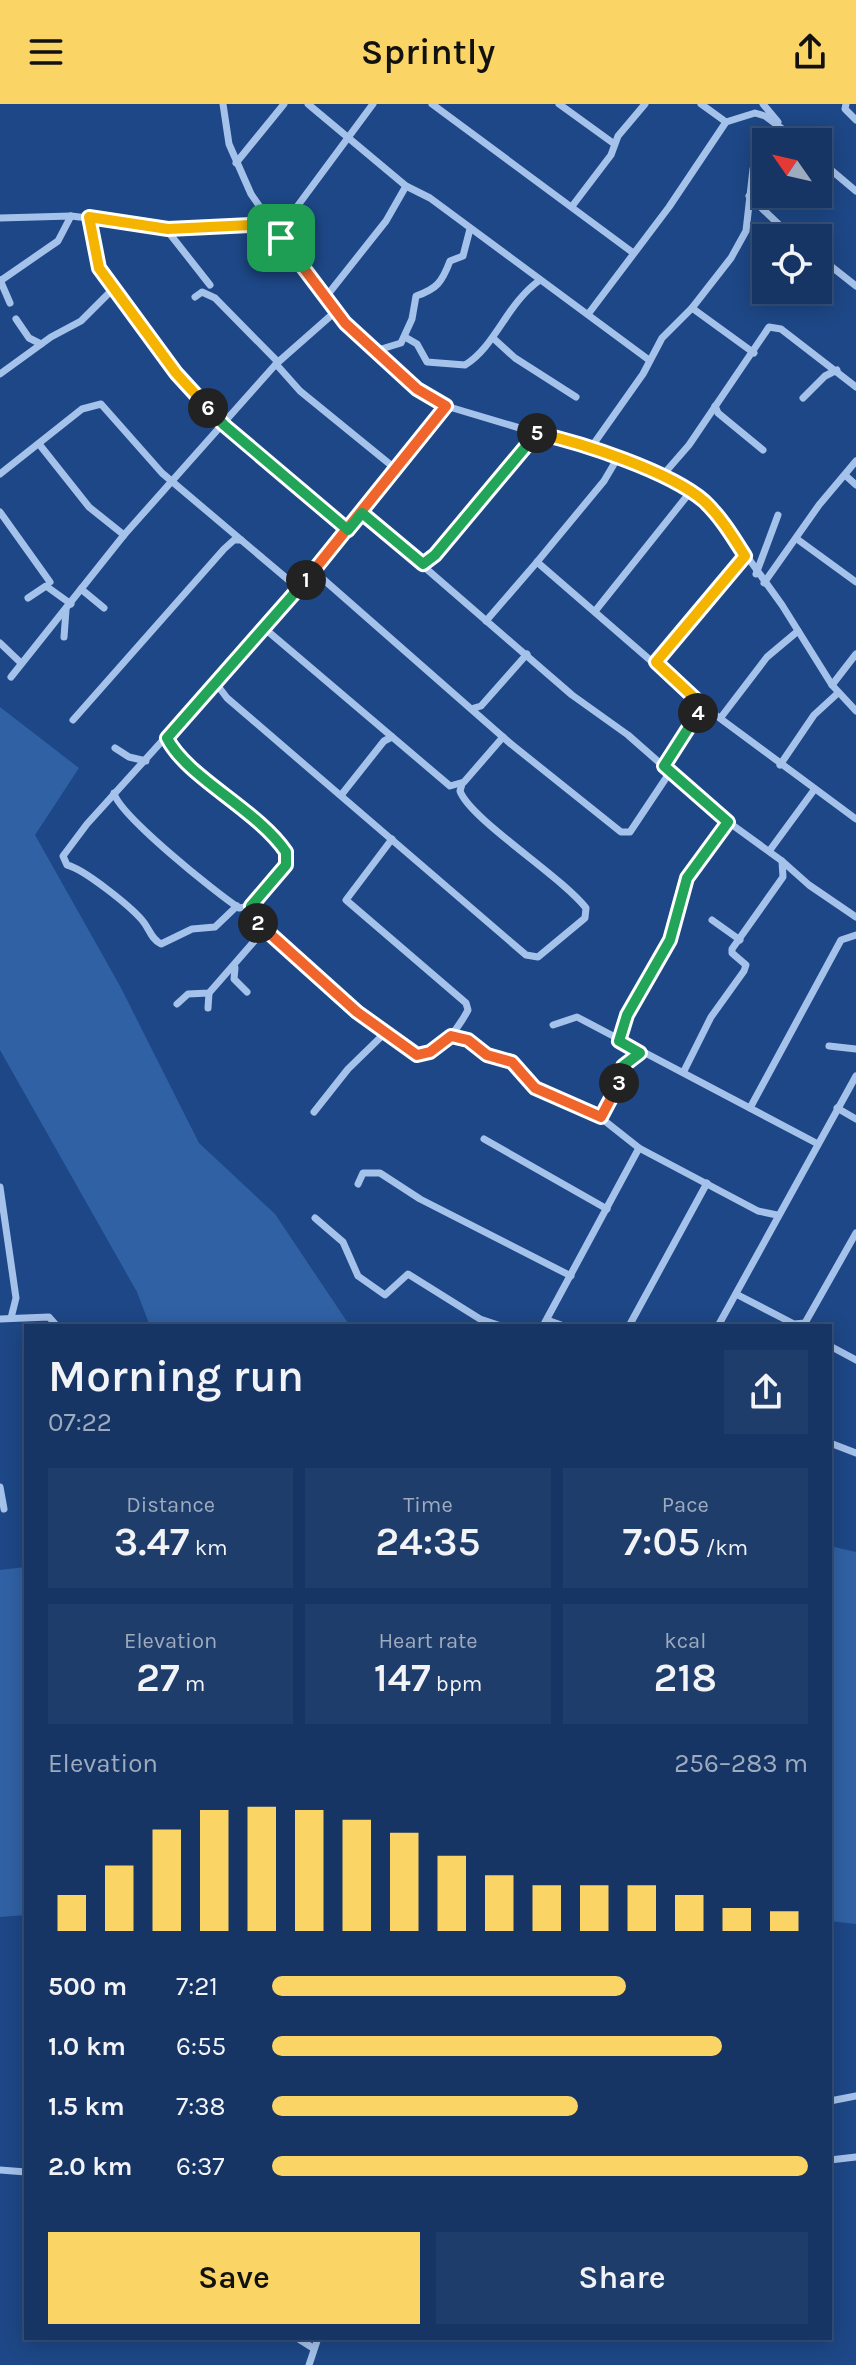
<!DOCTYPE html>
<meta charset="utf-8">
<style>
body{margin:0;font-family:Karla,sans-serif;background:#1f3d6a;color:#f1f3f6;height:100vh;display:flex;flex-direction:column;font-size:30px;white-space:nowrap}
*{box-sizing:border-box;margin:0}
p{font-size:26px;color:#9eabbf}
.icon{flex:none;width:44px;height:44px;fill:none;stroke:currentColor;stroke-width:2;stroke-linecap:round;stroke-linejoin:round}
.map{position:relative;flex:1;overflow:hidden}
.panel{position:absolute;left:24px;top:1220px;width:808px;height:1016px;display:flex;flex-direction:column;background:#163564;border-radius:0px;box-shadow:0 4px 20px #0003,0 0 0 2px #355078}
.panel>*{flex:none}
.needle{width:52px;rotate:304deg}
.tools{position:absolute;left:752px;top:24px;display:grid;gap:16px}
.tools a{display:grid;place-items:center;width:80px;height:80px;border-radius:0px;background:#163564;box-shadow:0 4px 20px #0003,0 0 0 2px #355078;font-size:40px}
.pin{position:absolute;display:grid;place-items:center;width:68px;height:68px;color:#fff;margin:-34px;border-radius:16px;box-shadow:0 4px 12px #0006}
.km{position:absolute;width:40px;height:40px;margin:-20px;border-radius:50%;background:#222;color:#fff;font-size:22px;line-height:40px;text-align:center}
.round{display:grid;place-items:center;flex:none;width:84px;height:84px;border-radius:0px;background:#1f3d6a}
.overview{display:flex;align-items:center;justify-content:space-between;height:136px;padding:0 24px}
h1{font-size:44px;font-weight:600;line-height:60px}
.metrics{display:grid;grid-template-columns:repeat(3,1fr);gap:12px;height:136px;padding:8px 24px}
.metrics div{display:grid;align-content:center;border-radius:0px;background:#1f3d6a;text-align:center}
.metrics b{font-size:40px;font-weight:600}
.metrics small{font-size:22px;font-weight:400}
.metrics p{font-size:22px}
.chart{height:224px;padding:16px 24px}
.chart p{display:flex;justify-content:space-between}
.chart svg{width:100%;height:144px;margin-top:8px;stroke:#fad464;stroke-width:6}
.cta{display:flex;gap:16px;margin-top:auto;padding:16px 24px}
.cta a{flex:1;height:92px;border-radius:0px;background:#fad464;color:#111;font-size:32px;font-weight:600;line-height:92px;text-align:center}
.cta a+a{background:#1f3d6a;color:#f1f3f6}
ul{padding:0 24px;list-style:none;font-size:26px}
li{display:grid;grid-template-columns:128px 96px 1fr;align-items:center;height:60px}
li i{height:20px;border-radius:10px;background:#fad464}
header{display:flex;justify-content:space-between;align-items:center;height:104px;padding:0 24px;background:#fad464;color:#111;font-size:36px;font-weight:600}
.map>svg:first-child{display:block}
</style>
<header><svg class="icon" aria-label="menu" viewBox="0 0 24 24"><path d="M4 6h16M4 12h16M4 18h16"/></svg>Sprintly<svg class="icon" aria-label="share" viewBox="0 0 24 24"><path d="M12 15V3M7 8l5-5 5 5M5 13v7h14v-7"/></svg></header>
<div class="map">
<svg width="856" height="2261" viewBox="0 0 856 2261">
<rect width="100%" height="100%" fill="#1d4786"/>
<g fill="#3061a4">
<polygon points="0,603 79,664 35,731 120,882 199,1039 275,1110 350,1222 150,1222 137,1188 0,946"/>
<polygon points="830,1442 856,1448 856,1820 830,1817"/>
<polygon points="26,1463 26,1811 0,1813 0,1466"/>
</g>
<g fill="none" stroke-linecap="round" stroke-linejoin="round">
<g stroke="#a5c2eb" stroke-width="7">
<polyline points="223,0 229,40 251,90 306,169 345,219 417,285 446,302 590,345 656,369 691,387 716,409 782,501 832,581 856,607"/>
<polyline points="308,0 406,82 430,94 649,256"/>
<polyline points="432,0 632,148"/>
<polyline points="559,0 613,39"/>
<polyline points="701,0 726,18 755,9 765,12 800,38"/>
<polyline points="763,0 778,18"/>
<polyline points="846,0 845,5 856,16"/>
<polyline points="818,55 856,87"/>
<polyline points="236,59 284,0"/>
<polyline points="749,92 793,134"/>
<polyline points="573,101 611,51 618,32 645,0"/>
<polyline points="89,113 99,164 176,269 224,321 348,426"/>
<polyline points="0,114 71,112 189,126 255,118 271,120"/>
<polyline points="166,125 210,181"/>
<polyline points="281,134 293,108 373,0"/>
<polyline points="818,152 856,182"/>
<polyline points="0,176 10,199"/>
<polyline points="0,177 58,137 71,112"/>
<polyline points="195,193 202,188 215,194 278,258"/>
<polyline points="325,194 386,117 406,82"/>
<polyline points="692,204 754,249"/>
<polyline points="589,209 669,103 726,18"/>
<polyline points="16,215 29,234 41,240"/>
<path d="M 405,233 L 417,240 L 427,258 L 465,261 C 496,242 506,200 540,176"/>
<polyline points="493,234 515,254 576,293"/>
<path d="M 378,246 L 401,239 L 412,215 L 416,192 C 437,185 442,178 450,157 L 463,152 L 470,125"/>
<polyline points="276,260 300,287 397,366"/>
<polyline points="0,270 51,233 81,217 113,185"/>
<polyline points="803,294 825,272 837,266"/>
<polyline points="715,302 718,309 763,346"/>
<polyline points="39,340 89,403 124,431"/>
<polyline points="590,345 643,270 662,234 692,204 731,154 746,127 753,65"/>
<polyline points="617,355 604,377 537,458 702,601 856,715"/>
<polyline points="0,370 82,305 101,300 162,369 298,484"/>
<polyline points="845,371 856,381"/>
<polyline points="662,372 689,341 769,223 781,225 856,283"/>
<polyline points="0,408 50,478"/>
<polyline points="362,409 572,591 628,631 720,712 782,757 783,773 732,845 732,849 746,861 744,867 711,913 684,967"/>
<polyline points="797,435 856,478"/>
<polyline points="423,460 435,451 538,328"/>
<polyline points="315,468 511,640 621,728 630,728 670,668"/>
<polyline points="756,470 778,411"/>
<polyline points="764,479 819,401 856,357"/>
<polyline points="81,485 104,504"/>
<polyline points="28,494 46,482 71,500"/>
<polyline points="596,506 691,387"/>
<polyline points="486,517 537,458"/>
<polyline points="264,524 450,682 464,678 503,633"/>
<polyline points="64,533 66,506"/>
<polyline points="0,539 21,559"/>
<polyline points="656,558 745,452"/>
<polyline points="11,573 124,431 276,260 335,208"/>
<path d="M 215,578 L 227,594 L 526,851 L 538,853 L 585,814 L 586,804 C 561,772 470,715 460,687 L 462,680"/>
<polyline points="832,581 856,550"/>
<polyline points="474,604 481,602 527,550"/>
<polyline points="722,612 767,553 798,527"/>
<polyline points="73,616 224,445 234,436 241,436"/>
<polyline points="115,644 129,653 146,657"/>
<polyline points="780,661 814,611 838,589"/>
<polyline points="664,662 688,629 702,601"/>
<path d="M 114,689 C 119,711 216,789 239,804 L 251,802 L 286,761 L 286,748 C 258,707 185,671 167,634"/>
<polyline points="342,690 384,637 392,633"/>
<polyline points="770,746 814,686"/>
<polyline points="782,757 809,781 856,813"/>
<path d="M 237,802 L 215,823 L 192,825 L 161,840 C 150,834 150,825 142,816 C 130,802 84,765 67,761 L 63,752 L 87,720 L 315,468 L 446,302"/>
<path d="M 251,802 L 252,810 L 264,826 L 357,908 L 417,951 C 439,952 459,923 468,906 L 466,899 L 346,796 L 392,735"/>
<polyline points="712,816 740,836"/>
<polyline points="235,864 234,875 247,888"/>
<polyline points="177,900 188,890 209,889 264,826"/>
<polyline points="208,904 209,889"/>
<polyline points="553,921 577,913 818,1040"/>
<polyline points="451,932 472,939 487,951 512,958 535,984 596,1010 639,1044 758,1107 777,1111"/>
<polyline points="619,937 627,911 670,836 687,774 728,718"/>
<polyline points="829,942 856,945"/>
<polyline points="750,1004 841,836 856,831"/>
<polyline points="837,1004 856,1015"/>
<polyline points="314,1008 348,965 387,927"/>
<polyline points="601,1013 619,980 623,962 640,949"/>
<polyline points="484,1035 607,1105"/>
<polyline points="358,1080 363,1069 380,1069 420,1095 571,1172"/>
<polyline points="0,1083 16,1194 11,1214"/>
<polyline points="315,1114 343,1138 358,1172 385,1191 408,1170 480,1215 501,1222"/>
<polyline points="736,1190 794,1220 805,1219 856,1129"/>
<polyline points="0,1215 49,1213 57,1222"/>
<polyline points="547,1216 564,1222"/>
<polyline points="543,1222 639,1044"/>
<polyline points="629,1222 707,1079"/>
<polyline points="718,1222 856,972"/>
<polyline points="830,1242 856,1256"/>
<polyline points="830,1339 856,1349"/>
<polyline points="0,1383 4,1405"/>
<polyline points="830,1997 856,1992"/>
<polyline points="830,2056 856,2053"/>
<polyline points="0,2066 26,2068"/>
<polyline points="297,2234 313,2244"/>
<polyline points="309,2261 318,2234"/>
</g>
</g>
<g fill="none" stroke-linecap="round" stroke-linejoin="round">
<g stroke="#fff" stroke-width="16">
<polyline id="split-1" points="281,134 345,219 417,285 446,302 306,476"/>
</g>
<g stroke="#fff" stroke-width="16">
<path id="split-2" d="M 258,819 L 251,802 L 286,761 L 286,748 C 258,706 186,673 167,634 L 306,476"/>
</g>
<g stroke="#fff" stroke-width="16">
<polyline id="split-3" points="258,819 357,908 417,951 430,948 451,932 468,936 487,951 512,958 535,984 601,1013 619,979"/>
</g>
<g stroke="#fff" stroke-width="16">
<polyline id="split-4" points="619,979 623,962 640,949 619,937 627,911 670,836 687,774 728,718 664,662 698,609"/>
</g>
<g stroke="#fff" stroke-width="16">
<path id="split-5" d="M 537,329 C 582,339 669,367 704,397 C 721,413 733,433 745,452 L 656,558 L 702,601 L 698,609"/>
</g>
<g stroke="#fff" stroke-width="16">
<polyline id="split-6" points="208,304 224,321 348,426 362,409 423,460 435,451 537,329"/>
</g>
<g stroke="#fff" stroke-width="16">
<polyline id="split-7" points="208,304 176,269 99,164 89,113 168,125 271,120 281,134"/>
</g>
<use href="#split-1" stroke="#f0652b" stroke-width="10"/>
<use href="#split-2" stroke="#22a559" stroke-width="10"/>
<use href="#split-3" stroke="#f0652b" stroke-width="10"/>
<use href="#split-4" stroke="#22a559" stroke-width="10"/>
<use href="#split-5" stroke="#f5b400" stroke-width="10"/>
<use href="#split-6" stroke="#22a559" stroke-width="10"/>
<use href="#split-7" stroke="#f5b400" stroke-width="10"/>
</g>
</svg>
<div class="tools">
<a><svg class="needle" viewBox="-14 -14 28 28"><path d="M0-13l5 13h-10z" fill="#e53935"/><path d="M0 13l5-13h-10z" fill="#9eabbf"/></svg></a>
<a><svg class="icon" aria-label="locate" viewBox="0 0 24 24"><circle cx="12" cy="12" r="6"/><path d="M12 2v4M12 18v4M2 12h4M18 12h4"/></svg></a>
</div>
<div class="pin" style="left:281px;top:134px;background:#1e9e55"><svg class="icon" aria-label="arrive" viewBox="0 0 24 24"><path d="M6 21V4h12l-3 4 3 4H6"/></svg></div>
<b class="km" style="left:306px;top:476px">1</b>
<b class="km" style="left:258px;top:819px">2</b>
<b class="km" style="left:619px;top:979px">3</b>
<b class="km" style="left:698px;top:609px">4</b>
<b class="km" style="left:537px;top:329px">5</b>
<b class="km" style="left:208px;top:304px">6</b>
<section class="panel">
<div class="overview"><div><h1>Morning run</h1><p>07:22</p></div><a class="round"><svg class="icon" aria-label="share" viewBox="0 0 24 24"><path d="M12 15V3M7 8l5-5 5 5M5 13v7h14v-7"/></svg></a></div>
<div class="metrics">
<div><p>Distance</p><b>3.47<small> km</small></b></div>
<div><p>Time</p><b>24:35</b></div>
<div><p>Pace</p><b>7:05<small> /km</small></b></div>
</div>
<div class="metrics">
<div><p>Elevation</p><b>27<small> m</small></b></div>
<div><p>Heart rate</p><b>147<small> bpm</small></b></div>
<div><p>kcal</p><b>218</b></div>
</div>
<div class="chart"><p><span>Elevation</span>256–283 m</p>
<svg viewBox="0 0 160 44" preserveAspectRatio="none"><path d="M5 44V33M15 44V24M25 44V13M35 44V7M45 44V6M55 44V7M65 44V10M75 44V14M85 44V21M95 44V27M105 44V30M115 44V30M125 44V30M135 44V33M145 44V37M155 44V38"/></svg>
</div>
<ul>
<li><b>500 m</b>7:21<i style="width:66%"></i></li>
<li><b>1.0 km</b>6:55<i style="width:84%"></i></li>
<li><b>1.5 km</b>7:38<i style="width:57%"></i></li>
<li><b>2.0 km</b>6:37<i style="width:100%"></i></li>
</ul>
<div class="cta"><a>Save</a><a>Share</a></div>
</section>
</div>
